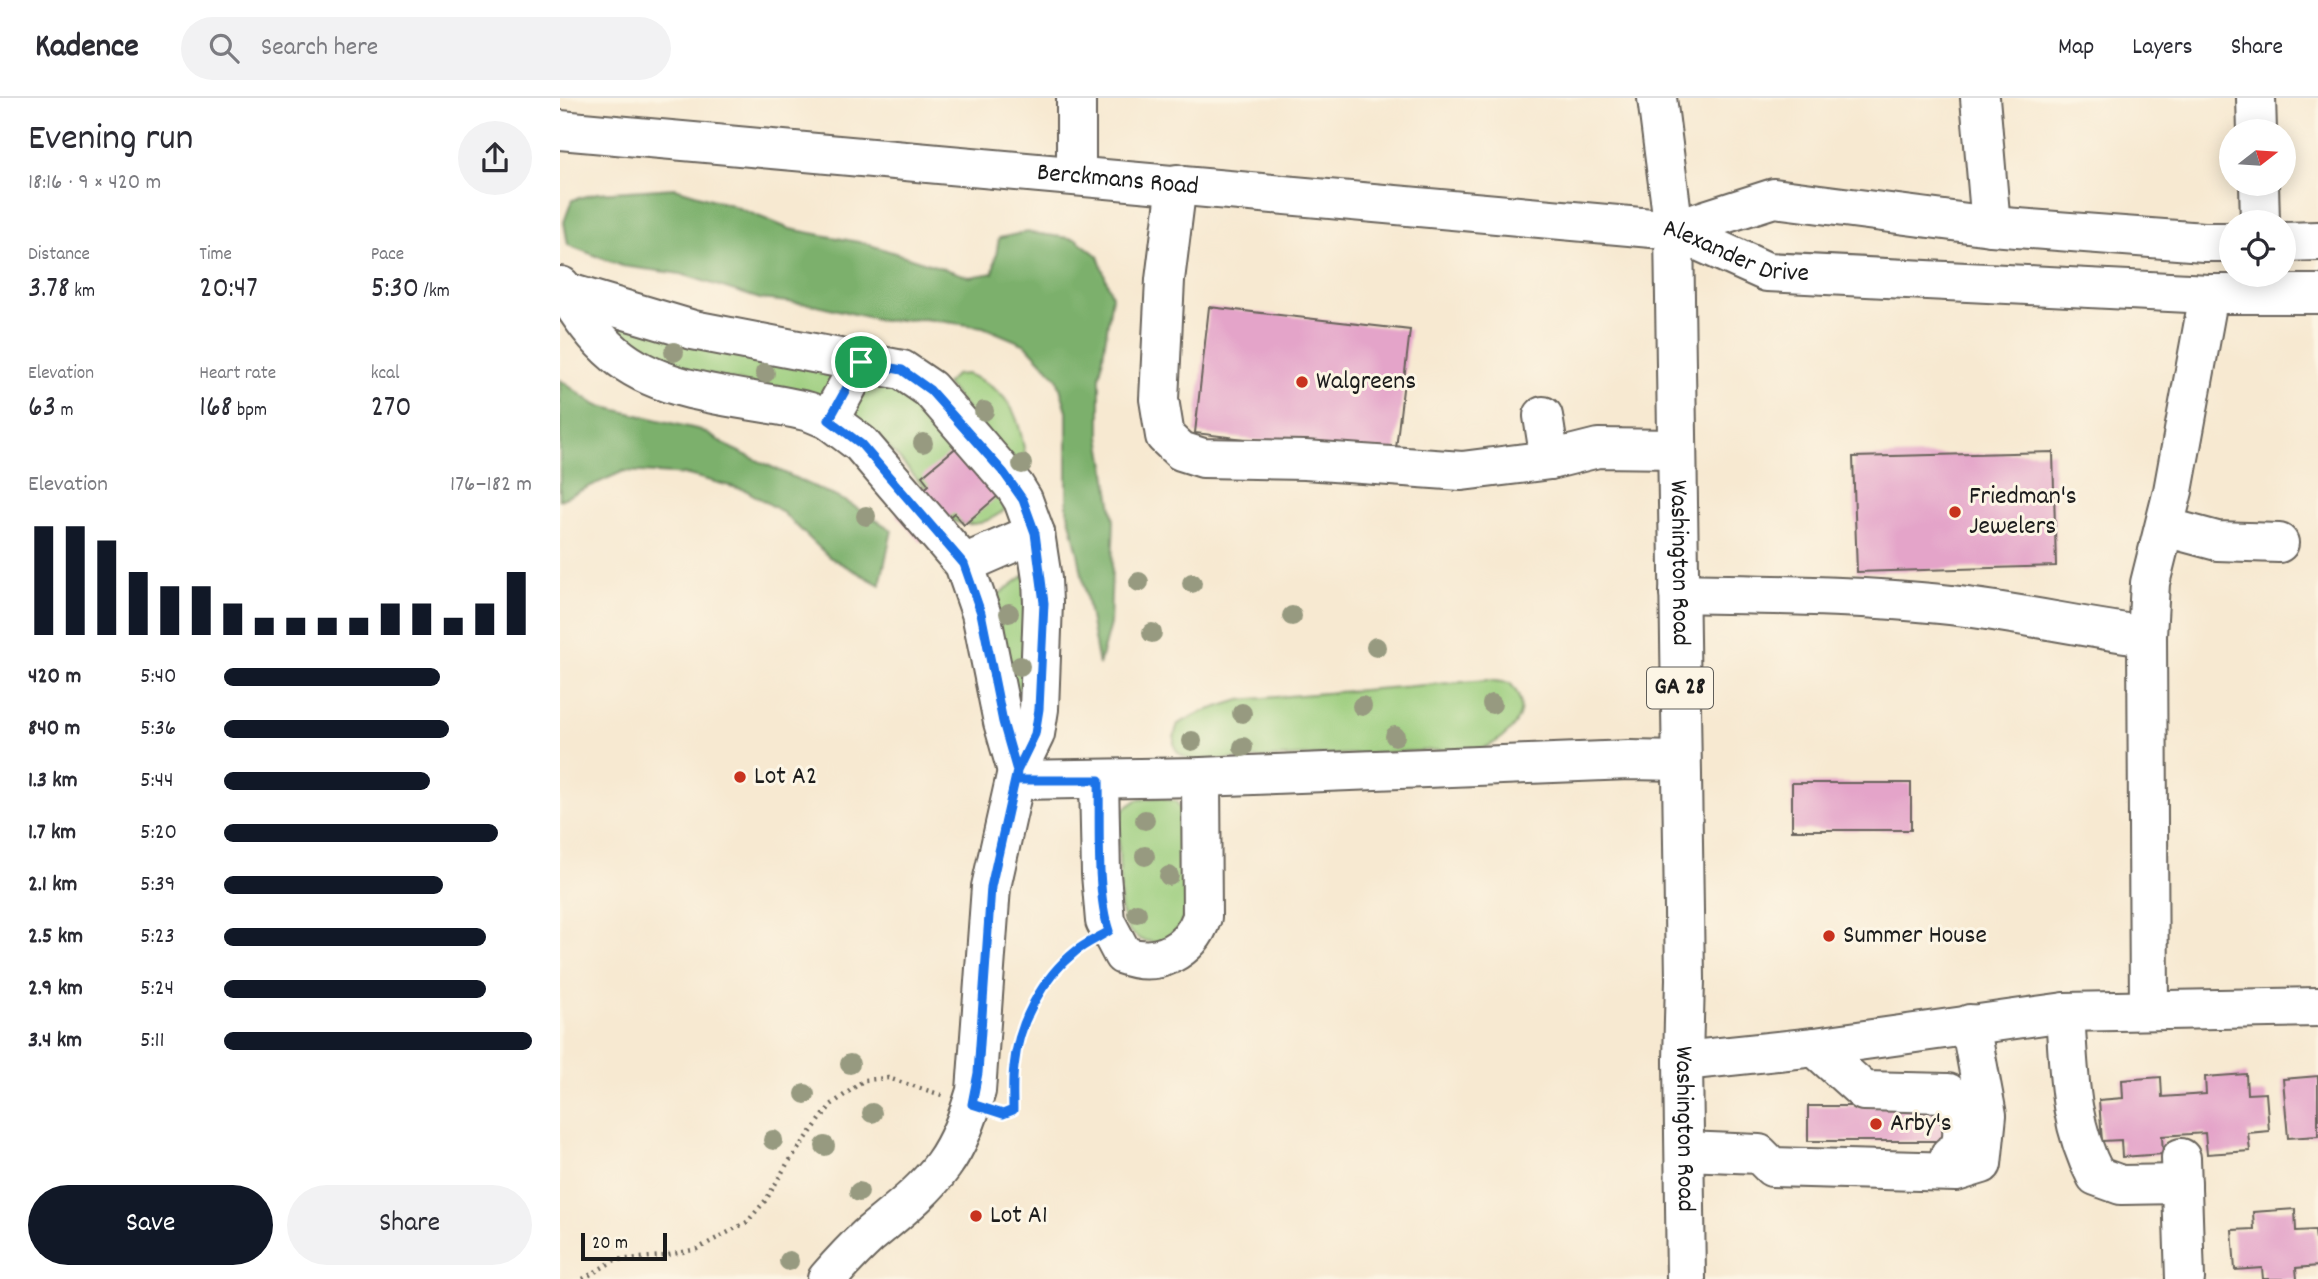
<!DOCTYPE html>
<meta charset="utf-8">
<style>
body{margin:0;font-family:Dekko,sans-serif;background:#f2f2f3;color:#2b2b33;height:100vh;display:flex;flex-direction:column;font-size:26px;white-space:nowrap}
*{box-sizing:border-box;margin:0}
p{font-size:23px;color:#7c7c81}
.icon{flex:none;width:38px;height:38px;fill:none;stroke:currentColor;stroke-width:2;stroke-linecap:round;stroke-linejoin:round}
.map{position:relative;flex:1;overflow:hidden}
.details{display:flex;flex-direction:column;background:#fff;width:560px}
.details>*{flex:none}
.needle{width:46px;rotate:73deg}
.buttons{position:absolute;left:1659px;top:21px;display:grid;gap:14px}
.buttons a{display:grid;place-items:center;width:77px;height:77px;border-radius:50%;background:#fff;box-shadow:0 4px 18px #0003;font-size:35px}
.scale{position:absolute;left:21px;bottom:18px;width:86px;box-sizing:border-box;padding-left:7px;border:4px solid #1c1c1c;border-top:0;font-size:19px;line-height:24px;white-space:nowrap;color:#1c1c1c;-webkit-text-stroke:5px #fcf5e5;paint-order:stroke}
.pin{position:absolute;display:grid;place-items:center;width:60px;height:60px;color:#fff;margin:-30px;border:4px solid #fff;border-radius:50%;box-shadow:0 2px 7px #0007}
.round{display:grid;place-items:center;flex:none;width:74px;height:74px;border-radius:37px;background:#f2f2f3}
.head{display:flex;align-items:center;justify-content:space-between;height:119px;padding:0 28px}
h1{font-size:38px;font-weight:600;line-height:52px}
.metrics{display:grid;grid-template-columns:repeat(3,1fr);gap:10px;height:119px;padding:7px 28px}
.metrics div{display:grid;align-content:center}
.metrics b{font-size:30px;font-weight:600}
.metrics small{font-size:19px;font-weight:400}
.metrics p{font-size:19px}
.chart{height:196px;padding:14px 28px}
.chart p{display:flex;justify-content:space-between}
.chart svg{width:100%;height:126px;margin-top:7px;stroke:#111827;stroke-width:6}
.button{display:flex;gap:14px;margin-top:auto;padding:14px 28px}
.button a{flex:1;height:80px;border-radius:42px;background:#111827;color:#fff;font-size:28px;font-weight:600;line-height:80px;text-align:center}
.button a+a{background:#f2f2f3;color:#2b2b33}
ul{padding:0 28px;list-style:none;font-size:23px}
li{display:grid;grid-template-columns:112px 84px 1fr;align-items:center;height:52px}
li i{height:18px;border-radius:9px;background:#111827}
header{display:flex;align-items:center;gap:42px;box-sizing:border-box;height:98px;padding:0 35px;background:#fff;border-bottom:2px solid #e1e1e2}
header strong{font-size:33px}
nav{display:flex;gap:38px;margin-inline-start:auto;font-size:24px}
.search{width:490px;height:63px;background:#f2f2f3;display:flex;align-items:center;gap:18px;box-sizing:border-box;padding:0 24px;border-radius:38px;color:#7c7c81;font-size:26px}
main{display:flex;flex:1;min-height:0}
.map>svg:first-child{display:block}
</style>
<header>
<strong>Kadence</strong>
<div class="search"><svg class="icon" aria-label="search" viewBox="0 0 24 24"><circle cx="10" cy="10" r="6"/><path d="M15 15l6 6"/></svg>Search here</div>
<nav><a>Map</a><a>Layers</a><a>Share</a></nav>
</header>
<main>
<section class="details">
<div class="head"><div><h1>Evening run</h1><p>18:16 · 9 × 420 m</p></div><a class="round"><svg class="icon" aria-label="share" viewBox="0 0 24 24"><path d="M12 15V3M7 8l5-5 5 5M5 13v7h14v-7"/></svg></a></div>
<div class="metrics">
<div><p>Distance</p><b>3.78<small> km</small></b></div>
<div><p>Time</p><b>20:47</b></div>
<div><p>Pace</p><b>5:30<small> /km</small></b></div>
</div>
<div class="metrics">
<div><p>Elevation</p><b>63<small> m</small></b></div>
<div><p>Heart rate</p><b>168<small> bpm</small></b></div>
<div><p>kcal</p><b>270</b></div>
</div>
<div class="chart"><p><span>Elevation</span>176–182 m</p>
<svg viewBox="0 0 160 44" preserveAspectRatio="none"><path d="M5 44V6M15 44V6M25 44V11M35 44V22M45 44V27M55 44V27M65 44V33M75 44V38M85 44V38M95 44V38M105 44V38M115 44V33M125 44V33M135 44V38M145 44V33M155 44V22"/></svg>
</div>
<ul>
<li><b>420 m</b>5:40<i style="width:70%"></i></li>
<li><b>840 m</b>5:36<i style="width:73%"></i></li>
<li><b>1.3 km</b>5:44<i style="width:67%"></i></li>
<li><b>1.7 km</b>5:20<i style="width:89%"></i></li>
<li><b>2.1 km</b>5:39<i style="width:71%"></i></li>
<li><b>2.5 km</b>5:23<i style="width:85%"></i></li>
<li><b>2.9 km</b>5:24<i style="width:85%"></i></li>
<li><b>3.4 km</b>5:11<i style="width:100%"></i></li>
</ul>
<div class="button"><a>Save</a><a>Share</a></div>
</section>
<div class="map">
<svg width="1758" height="1181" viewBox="0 0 1758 1181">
<rect width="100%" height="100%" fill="#fcf5e5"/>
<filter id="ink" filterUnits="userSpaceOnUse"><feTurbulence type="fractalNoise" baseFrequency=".0143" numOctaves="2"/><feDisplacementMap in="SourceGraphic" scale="14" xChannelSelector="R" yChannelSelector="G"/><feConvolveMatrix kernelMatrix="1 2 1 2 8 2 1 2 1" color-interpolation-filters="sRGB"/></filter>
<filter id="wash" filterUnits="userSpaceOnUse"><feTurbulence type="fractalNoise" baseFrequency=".00686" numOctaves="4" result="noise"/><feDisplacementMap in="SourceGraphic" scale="28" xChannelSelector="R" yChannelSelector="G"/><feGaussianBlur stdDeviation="1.57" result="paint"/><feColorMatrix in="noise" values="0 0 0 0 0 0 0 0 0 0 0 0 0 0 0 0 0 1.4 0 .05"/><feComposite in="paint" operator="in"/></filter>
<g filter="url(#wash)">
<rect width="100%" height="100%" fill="#f7e9d1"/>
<g fill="#9bcd7d" stroke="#5c744c" stroke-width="2">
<polygon points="53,224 274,276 272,293 254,301 118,269 82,255 50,229"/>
<path d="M 407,276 C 458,296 459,323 468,373 L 464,379 L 386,286 L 395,277 Z"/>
<path d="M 320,286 L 342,289 L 393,331 L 447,410 C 431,423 414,431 393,423 L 336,357 L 291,314 L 305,292 Z"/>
<polygon points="466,476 460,624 434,500"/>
<path d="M 927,582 L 950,585 C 975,613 951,638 924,650 L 635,663 C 613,657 610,647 618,626 L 642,614 L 680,602 Z"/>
<polygon points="600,699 617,704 625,721 627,807 620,830 598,845 581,842 569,833 561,814 558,727 564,711 577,702"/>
</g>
<g fill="#7cb06c" stroke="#4c6644" stroke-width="2">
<polygon points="115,90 171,107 230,131 304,145 410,179 433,175 439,140 466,134 516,141 538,158 552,198 540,278 540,338 554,423 552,469 550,526 539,567 518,455 507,411 507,313 497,280 466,247 423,229 364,221 323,223 257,207 200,201 121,176 62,168 8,147 4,124 12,102 37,95"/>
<polygon points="0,282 36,307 141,332 173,351 287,404 332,432 320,487 269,459 221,413 185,392 128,377 64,373 0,402"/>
</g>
<g id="blocks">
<g fill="#e4a4c9">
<polygon points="649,209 850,232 835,359 635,335"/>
<polygon points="398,348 439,397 404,427 394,415 360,444 336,416 369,387 362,378"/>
<polygon points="1493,354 1496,468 1297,474 1293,359"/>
<rect x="1232" y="685" width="119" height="47"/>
<polygon points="1686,976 1687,996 1706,995 1709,1033 1688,1035 1690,1053 1647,1056 1645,1035 1602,1038 1603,1056 1562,1059 1561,1042 1542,1043 1539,1002 1563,1000 1562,982 1601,979 1602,999 1646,996 1645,979"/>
<polygon points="1758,978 1758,1038 1728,1040 1723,981"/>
<polygon points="1248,1008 1383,1008 1384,1043 1248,1043"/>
<polygon points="1735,1111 1736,1133 1755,1132 1758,1168 1736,1170 1737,1181 1703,1181 1702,1170 1675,1172 1672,1132 1694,1131 1693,1114"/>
</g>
</g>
</g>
<g filter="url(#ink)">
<use href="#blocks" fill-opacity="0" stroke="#69645b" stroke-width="2"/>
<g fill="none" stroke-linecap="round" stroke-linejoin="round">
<g stroke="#69645b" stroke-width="42">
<g id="minor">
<polyline points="1420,0 1431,128"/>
<polyline points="1696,0 1697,33"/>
<polyline points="516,77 516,0"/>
<polyline points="617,86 605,182 599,301 605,338 621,353 643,360 745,362 902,373 990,362"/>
<polyline points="1699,86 1700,124"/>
<path d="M 1,188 C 17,212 33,238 55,256 C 105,299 188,298 250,314 L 269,322 L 301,346 L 404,466 L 421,515 L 443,624 L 457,673"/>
<path d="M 5,194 L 133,232 L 342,272 L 370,291 L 455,389 L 463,402 L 475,435 L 482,481 L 483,505 L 479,611 L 475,636 L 457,673 L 431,789 L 416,993 C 408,1019 399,1045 383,1067 C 363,1095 334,1116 308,1138 C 294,1151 280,1166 267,1181"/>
<polyline points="983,318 990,362 1038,350 1117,351"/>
<polyline points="269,322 301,264"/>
<polyline points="1605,429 1657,443 1719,445"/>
<polyline points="404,466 475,435"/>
<path d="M 1119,495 C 1206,497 1294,497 1381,506 C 1451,513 1518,529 1587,538"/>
<polyline points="456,682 641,679 1069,662 1121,663"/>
<path d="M 539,682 L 541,776 L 545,823 L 563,857 C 598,870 630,853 642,819 L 641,679"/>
<polyline points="1589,911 1587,538 1590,485 1613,393 1649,196"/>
<path d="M 1505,914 C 1509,973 1508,1025 1536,1078 L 1561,1087 L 1622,1086"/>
<path d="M 1255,949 L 1304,993 L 1388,995 C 1400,1013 1408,1033 1398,1053 L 1390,1057"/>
<polyline points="1123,963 1255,949 1505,914 1758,909"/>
<polyline points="1125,1053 1199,1056 1212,1069 1396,1074 1422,1066 1427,1017 1410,926"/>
<polyline points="1621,1060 1625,1181"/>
</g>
</g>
<g stroke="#69645b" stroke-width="42">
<g id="major">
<path id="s1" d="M 1097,0 L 1114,132 L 1125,881 L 1123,963 L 1126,1181"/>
<path id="s2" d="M 0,32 L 1114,132 L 1207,174 L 1649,196 L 1758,196"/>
<polyline points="1114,132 1214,100 1431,128 1644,144 1671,144"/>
<polyline points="1724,144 1758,143"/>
</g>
</g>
<g stroke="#69645b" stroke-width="4.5" stroke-dasharray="2 5" stroke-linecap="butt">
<path d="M 454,966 C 461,929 474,896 501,869 C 507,862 513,855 521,850"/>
<polyline points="444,1016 453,1012 454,975"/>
<polyline points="23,1181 55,1162 104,1158 137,1151 187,1124 206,1102 227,1066 271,1007 304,982 328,980 382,997"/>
</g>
<use href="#minor" stroke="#fff" stroke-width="38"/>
<use href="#major" stroke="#fff" stroke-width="38"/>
</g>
<g fill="#979a80">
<circle cx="114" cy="254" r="10"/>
<circle cx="205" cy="275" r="10"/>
<circle cx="424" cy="313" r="10"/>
<circle cx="363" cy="345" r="10"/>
<circle cx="462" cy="366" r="10"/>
<circle cx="306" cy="418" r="10"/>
<circle cx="579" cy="484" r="10"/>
<circle cx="632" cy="485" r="10"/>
<circle cx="449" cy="515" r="10"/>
<circle cx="732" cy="518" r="10"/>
<circle cx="592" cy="535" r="10"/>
<circle cx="816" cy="549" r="10"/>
<circle cx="460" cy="568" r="10"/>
<circle cx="932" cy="606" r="10"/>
<circle cx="802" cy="608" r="10"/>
<circle cx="682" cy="615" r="10"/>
<circle cx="835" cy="638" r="10"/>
<circle cx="632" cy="643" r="10"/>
<circle cx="683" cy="649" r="10"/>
<circle cx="585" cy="722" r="10"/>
<circle cx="585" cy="758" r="10"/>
<circle cx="609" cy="778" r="10"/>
<circle cx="577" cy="815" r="10"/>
<circle cx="290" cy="966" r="10"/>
<circle cx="245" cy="996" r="10"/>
<circle cx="312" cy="1015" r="10"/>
<circle cx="213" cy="1042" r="10"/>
<circle cx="265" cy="1048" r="10"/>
<circle cx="299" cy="1094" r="10"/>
<circle cx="229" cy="1163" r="10"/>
</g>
</g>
<g fill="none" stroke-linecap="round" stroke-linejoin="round" filter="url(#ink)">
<g stroke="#fff" stroke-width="14">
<path id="route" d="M 301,264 L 269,322 L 301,346 L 404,466 L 421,515 L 443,624 L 457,673 L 431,789 L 418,975 L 412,1006 L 443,1016 L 453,1012 C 453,998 452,983 454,969 C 458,925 482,880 516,853 C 526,845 538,840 549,833 C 536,795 540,724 539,682 L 456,682 L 457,673 L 475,636 L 479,611 L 484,505 L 475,435 L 463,402 L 444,375 L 370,292 L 342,272 L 301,264"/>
</g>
<use href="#route" stroke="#1a73e8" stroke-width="9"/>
</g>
<g fill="#c8321e" stroke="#fcf5e5" stroke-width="2.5">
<circle cx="742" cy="284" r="7"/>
<circle cx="1395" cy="414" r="7"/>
<circle cx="180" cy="679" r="7"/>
<circle cx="1269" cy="838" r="7"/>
<circle cx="1316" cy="1026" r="7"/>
<circle cx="416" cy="1118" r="7"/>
</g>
<g text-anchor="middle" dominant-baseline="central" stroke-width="6" stroke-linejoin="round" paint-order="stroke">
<rect fill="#fcf5e5" stroke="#5f5d58" stroke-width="2" x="1087" y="569.5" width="66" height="41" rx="5"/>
<g font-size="24" font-weight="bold" fill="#1c1c1c">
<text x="1120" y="590">GA 28</text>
</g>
<g font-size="26" fill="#1c1c1c" stroke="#fcf5e5">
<text stroke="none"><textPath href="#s2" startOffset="560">Berckmans Road</textPath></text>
<text stroke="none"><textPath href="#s2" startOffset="1185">Alexander Drive</textPath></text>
<text stroke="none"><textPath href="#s1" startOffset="466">Washington Road</textPath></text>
<text stroke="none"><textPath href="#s1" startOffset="1032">Washington Road</textPath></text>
</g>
<g font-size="26" fill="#1c1c1c" stroke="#fcf5e5" text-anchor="start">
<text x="756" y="284">Walgreens</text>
<text x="1409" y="399">Friedman's<tspan x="1409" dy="30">Jewelers</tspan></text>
<text x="194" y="679">Lot A2</text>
<text x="1283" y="838">Summer House</text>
<text x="1330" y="1026">Arby's</text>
<text x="430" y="1118">Lot A1</text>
</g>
</g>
</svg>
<div class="buttons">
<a><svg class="needle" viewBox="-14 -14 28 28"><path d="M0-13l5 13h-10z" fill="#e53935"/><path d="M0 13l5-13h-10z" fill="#7c7c81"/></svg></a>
<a><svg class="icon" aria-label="locate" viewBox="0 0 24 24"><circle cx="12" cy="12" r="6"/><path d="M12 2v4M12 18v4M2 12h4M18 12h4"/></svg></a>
</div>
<div class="scale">20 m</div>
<div class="pin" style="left:301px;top:264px;background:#1e9e55"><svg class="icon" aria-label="arrive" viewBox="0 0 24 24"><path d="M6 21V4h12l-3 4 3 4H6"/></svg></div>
</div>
</main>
